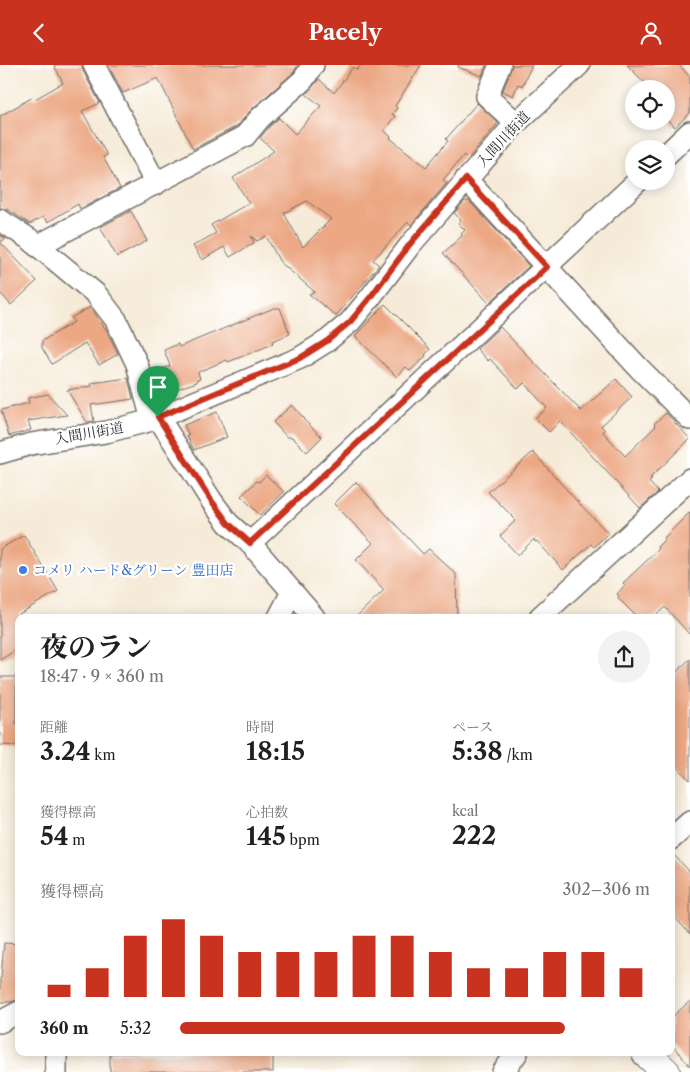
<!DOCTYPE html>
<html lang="ja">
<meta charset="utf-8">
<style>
body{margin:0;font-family:"Libre Caslon Text","Noto Serif JP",serif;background:#f2f2f2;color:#202124;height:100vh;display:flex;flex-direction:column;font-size:19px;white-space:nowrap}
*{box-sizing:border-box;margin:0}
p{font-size:16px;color:#757577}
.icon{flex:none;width:28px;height:28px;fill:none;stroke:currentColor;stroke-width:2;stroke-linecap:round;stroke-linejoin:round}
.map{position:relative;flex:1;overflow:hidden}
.details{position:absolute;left:15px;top:549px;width:660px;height:442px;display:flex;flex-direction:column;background:#fff;border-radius:10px;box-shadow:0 2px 12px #0003}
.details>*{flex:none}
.controls{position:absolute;left:625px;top:15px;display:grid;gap:10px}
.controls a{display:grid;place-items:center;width:50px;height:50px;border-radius:50%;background:#fff;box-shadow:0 2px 12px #0003;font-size:25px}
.pin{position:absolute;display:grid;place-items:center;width:42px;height:42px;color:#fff;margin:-51px -21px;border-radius:50% 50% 50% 0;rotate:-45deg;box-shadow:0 0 5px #0007}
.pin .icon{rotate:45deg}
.round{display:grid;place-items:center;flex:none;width:52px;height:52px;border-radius:26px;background:#f2f2f2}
.headline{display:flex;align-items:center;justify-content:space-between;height:85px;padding:0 25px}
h1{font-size:28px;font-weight:700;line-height:38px}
.figures{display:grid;grid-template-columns:repeat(3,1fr);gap:8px;height:85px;padding:5px 25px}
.figures div{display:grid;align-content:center}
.figures b{font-size:25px;font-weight:700}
.figures small{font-size:14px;font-weight:400}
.figures p{font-size:14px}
.chart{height:140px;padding:10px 25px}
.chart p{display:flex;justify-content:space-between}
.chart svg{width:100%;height:90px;margin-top:5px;stroke:#c8321e;stroke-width:6}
ul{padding:0 25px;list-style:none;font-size:16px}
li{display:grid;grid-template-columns:80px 60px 1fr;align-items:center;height:38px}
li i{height:12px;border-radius:6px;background:#c8321e}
header{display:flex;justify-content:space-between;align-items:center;height:65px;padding:0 25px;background:#c8321e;color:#fff;font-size:22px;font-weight:700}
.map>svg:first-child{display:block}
</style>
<header><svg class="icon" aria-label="back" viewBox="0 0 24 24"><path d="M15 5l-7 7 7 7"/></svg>Pacely<svg class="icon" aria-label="person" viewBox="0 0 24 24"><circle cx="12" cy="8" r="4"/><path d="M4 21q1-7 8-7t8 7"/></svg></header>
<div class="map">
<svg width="690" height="1007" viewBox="0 0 690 1007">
<rect width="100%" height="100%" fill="#fff"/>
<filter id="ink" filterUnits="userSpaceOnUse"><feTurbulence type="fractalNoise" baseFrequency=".02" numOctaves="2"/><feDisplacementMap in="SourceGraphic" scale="10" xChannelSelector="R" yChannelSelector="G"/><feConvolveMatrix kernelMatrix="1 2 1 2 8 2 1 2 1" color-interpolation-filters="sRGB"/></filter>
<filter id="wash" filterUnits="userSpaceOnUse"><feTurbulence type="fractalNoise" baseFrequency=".0096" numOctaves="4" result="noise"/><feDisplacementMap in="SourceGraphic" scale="20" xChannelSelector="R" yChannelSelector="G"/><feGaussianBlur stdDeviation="1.12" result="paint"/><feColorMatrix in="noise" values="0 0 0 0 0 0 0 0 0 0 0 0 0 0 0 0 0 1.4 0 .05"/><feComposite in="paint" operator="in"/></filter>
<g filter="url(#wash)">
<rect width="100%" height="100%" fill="#f6ebd8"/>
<g id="blocks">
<g fill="#eca884" fill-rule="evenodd">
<polygon points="54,0 82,0 83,6 100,38 82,46 107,90 103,92 120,123 80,144 78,139 48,157 43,152 30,159 7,144 0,143 0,51 33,32 35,34 63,18"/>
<polygon points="108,0 298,0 294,7 252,44 237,61 193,84 158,13 123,28"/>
<path d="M 361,0 L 421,0 L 395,41 L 397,43 L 392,49 L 395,51 L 384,65 L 391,72 L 390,73 L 426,102 L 448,76 L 446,74 L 477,38 L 498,58 L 468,94 L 464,90 L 443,115 L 447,118 L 411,160 L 408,157 L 373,195 L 379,200 L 336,251 L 309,229 L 315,227 L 280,197 L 266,171 L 257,176 L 251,171 L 254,178 L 230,192 L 224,182 L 202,195 L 193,181 L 216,168 L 211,160 L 249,138 L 233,113 L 274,86 L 260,73 L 269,62 L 279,53 L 295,69 L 321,41 L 306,29 L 319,14 L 334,28 L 353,2 L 357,5 ZM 307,136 L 331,154 L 303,182 L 284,148 Z"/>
<polygon points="458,0 486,0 482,11 458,2"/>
<polygon points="512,0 532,0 522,21 518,19 513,31 503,26"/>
<polygon points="627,0 679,0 690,12 690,48 675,62 666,54 666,24 651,24"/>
<polygon points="465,136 469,136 529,201 489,238 443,188 462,171 461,169 465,165 458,158 461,155 454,148"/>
<polygon points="131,146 147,176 117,192 100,162"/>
<polygon points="0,170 6,174 0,177 37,216 11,240 0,228"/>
<polygon points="385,239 430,284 425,290 426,291 410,306 406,302 397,312 355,271"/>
<polygon points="90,242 107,266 118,289 99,300 85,278 52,299 42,283 42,276 74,257 71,253"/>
<polygon points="274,243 280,243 290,269 272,276 273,279 228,297 227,295 198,307 200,314 196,315 197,317 158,330 152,308 170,301 164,285 178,279 179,282 186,279"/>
<polygon points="500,262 581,346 616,314 632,332 601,361 605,365 603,367 625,391 656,361 654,359 666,348 690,374 650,413 652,415 649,417 658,427 640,443 560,356 549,367 535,353 547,343 524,318 518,324 490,294 488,296 477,284"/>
<polygon points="128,313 133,334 91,340 94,356 87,357 67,325 92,321 91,318"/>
<polygon points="48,329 67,350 28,356 31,365 9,371 1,345 29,338 28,333"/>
<polygon points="292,340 304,353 303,354 322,372 307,387 292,372 287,372 273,357"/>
<polygon points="217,347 227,372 194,385 187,371 189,371 184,360"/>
<polygon points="533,387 575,434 608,468 594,482 591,479 563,505 537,476 535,477 534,474 518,490 500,471 516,455 488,427"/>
<polygon points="266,410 284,427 260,450 241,431 257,416 259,417"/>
<polygon points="356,417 423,489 429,484 456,509 457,552 356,552 384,525 356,495 373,478 334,439"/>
<polygon points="690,447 690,570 665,542 654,552 637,552 618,533 619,531 617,529 625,520 623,518 659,484 657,482 665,474 664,473"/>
<polygon points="24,470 58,526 19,549 19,583 0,595 0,484"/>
<polygon points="690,594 690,715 671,697 671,612"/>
<polygon points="0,612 16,612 16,659 19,659 19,681 0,680"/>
<polygon points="671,787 690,807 690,869 671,848"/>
<polygon points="4,878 19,879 18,935 10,937 0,937 0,913 1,913"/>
<polygon points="690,936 690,1001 671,979 671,953"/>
<rect x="110" y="988" width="163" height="19"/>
</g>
</g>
</g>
<g filter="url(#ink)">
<use href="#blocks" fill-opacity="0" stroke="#726e68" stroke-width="1"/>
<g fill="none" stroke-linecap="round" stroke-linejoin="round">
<g stroke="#726e68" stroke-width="24">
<g id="street">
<polyline points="94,0 156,119"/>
<polyline points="500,0 487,31 516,58"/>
<polyline points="666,90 690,67"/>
<polyline points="466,114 638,302 690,354"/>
<polyline points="0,155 31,175 96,229 116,255 137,299 152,355"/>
<polyline points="37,181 245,71 260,53 303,15 313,0"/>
<polyline points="158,352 211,435 228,458 250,478 314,552"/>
<polyline points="0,388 31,379 106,367 152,355 300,293 327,276 350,257 369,234 411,179 516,58 579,0"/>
<polyline points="250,478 638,116"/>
<polyline points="279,552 292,527"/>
<polyline points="540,552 690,414"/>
<polyline points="671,774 690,757"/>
<polyline points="0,957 19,947"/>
<polyline points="56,988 56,1007"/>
<polyline points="503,1007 517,988"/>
</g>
</g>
<g stroke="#726e68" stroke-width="30">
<polyline id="secondary" points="646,988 666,1007"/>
</g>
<use href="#street" stroke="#fff" stroke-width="21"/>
<use href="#secondary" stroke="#fff" stroke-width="28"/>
</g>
</g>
<g fill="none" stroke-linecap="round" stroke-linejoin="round" filter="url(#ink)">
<g stroke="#fff" stroke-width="10">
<polygon id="route" points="466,114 547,202 250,478 228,458 211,435 158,352 300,293 327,276 350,257 369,234 410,179"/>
</g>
<use href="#route" stroke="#c8321e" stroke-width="6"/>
</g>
<circle fill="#3f7fe0" stroke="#fff" stroke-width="2" cx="23" cy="505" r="5"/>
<g text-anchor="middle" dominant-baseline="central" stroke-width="4.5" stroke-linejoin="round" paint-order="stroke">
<g font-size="14" fill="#2b2b2b" stroke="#fff">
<text transform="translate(503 74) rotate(-47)">入間川街道</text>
<text transform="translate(89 368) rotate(-10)">入間川街道</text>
</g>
<g font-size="14" fill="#366cbe" stroke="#fff" text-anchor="start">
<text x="33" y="505">コメリ ハード&amp;グリーン 豊田店</text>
</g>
</g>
</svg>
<div class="controls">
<a><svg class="icon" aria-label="locate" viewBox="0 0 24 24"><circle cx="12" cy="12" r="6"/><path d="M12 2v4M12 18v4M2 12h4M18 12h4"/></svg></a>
<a><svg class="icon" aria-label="layers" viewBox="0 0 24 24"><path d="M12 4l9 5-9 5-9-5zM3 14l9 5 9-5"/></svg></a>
</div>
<div class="pin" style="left:158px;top:352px;background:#1e9e55"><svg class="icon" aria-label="arrive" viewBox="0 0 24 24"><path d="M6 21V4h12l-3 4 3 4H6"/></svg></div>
<section class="details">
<div class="headline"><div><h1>夜のラン</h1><p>18:47 · 9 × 360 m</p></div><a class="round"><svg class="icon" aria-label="share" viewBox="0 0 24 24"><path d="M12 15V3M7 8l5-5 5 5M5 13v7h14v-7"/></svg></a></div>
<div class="figures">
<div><p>距離</p><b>3.24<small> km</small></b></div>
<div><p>時間</p><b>18:15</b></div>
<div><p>ペース</p><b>5:38<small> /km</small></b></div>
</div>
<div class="figures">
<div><p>獲得標高</p><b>54<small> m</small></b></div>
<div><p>心拍数</p><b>145<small> bpm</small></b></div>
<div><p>kcal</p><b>222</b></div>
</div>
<div class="chart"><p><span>獲得標高</span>302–306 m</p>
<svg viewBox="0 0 160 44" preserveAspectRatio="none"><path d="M5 44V38M15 44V30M25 44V14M35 44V6M45 44V14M55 44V22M65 44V22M75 44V22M85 44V14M95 44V14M105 44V22M115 44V30M125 44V30M135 44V22M145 44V22M155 44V30"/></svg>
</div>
<ul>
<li><b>360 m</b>5:32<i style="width:82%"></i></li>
</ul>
</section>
</div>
